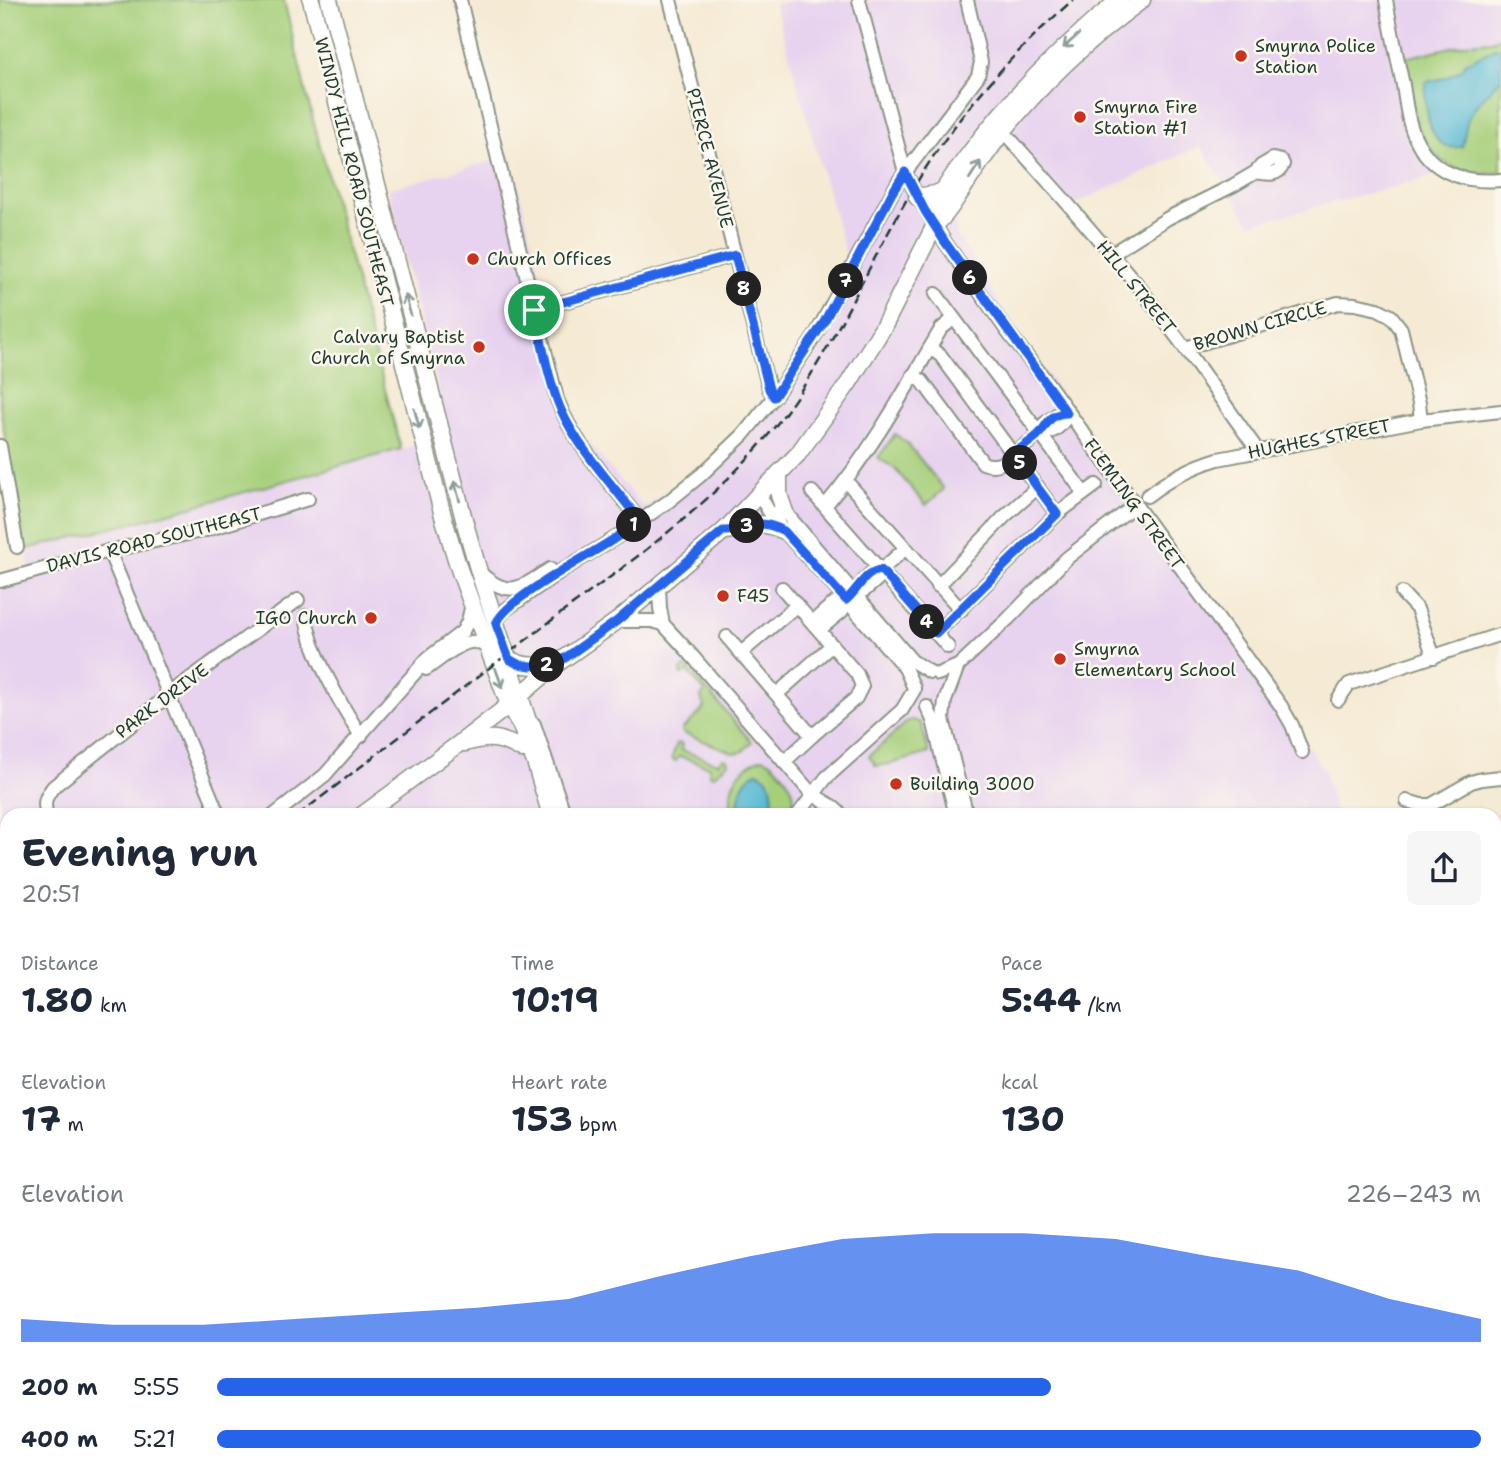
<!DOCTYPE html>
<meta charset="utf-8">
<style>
body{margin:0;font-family:"Shantell Sans",sans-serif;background:#f6f6f7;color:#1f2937;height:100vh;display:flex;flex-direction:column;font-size:26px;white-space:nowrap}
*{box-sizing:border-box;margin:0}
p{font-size:23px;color:#747a83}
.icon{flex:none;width:38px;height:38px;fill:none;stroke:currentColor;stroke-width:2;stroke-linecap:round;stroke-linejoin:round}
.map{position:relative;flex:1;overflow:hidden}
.drawer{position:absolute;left:0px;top:808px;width:1502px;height:674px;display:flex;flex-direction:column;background:#fff;border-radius:21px 21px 0 0;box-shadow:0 2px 5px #0004}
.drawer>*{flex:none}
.pin{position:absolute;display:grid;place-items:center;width:60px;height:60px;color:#fff;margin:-30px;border:4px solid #fff;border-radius:50%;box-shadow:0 2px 7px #0007}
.km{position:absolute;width:35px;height:35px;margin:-18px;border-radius:50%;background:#222;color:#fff;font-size:19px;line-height:35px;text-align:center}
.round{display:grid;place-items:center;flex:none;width:74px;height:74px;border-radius:10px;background:#f6f6f7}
.head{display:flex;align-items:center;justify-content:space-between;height:119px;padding:0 21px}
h1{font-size:38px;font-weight:700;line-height:52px}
.figures{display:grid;grid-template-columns:repeat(3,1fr);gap:10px;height:119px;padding:7px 21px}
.figures div{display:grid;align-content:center}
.figures b{font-size:35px;font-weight:700}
.figures small{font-size:19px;font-weight:400}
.figures p{font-size:19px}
.chart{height:196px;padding:14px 21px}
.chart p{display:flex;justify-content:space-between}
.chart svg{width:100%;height:126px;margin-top:7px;fill:#2563eb;opacity:.7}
ul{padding:0 21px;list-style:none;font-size:23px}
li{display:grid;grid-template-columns:112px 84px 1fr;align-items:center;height:52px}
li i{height:18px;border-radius:9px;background:#2563eb}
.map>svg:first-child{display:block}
</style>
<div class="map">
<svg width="1501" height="1482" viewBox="0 0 1501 1482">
<rect width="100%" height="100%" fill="#fbf7ec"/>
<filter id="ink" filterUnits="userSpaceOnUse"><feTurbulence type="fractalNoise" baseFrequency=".0143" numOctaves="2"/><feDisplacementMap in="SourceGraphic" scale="14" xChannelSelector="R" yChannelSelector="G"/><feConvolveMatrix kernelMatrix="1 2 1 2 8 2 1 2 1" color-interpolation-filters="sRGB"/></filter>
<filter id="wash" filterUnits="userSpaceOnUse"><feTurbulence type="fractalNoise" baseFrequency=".00686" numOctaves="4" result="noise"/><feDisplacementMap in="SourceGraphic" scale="28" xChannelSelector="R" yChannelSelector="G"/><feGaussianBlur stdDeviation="1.57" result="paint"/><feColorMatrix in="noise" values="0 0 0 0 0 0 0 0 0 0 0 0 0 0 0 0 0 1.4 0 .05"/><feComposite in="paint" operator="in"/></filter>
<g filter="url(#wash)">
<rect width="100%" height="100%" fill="#f5ead4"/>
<g fill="#e7d2ef">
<polygon points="794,0 1092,0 1102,35 1130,0 1501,0 1501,186 1466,187 1438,175 1251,224 1200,146 1075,204 1010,138 955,221 957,235 989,283 1001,308 1017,332 1095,441 1218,608 1324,770 1336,815 7,816 7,1475 106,1475 108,1482 0,1482 0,578 30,570 27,550 450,436 388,189 511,156 578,430 644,508 745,442 833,334 854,283 775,5"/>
<polygon points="1501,935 1501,1238 1495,1240 1494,937"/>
<polygon points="674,1475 871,1475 873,1482 676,1482"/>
</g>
<g fill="#a6cf7a" stroke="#628657" stroke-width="2">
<polygon points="0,0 284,0 307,97 401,449 136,522 23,550 0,407"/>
<path d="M 1501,37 L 1501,173 C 1490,173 1479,174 1468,172 C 1414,161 1413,102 1405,58 L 1468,43 L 1492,41 Z"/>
<polygon points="895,434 908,444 944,489 926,505 894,468 878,458"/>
<polygon points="686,666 688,671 690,670 752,742 742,752 734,753 683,733 682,729 700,713 704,707 701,697 705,692 688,672 681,675 681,671"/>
<polygon points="913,720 921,723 929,753 894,763 876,766 869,756 908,721"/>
<polygon points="677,743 682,744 681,750 718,763 723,758 727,759 728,763 713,776 709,774 710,767 679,756 676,761 674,761 672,758"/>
<path d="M 763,758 C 775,761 798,788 793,802 C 791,806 786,811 783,815 L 731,816 C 731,796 728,783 744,769 C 750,764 755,760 763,758 Z"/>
<polygon points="993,1475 1424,1475 1426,1482 995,1482"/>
</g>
<g fill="#54b8d3" stroke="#3a7a84" stroke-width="2">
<path d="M 1496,48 L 1501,48 L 1501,78 L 1475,107 L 1467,122 L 1462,147 C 1457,147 1450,148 1445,146 C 1428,137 1423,99 1426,82 L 1445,78 L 1462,69 L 1465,63 Z"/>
<path d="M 757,772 C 775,778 774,799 771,815 L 737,815 C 739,798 739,780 757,772 Z"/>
</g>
</g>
<g filter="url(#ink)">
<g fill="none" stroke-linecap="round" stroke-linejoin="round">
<g stroke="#8a9484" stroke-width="16">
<g id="minor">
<path d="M 460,0 L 519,247 L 557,399 C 574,445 611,482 640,521"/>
<polyline points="670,0 769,389 774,397"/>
<polyline points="859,0 905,172 913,188 945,242 1007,331 1043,377 1281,706 1292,725 1302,752"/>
<path d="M 1386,0 C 1391,29 1397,57 1403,85 C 1406,104 1408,126 1418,143 C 1435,175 1468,183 1501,180"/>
<polyline points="1003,131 1061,196 1137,284 1185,348 1258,451"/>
<path d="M 1273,159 L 1281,161 L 1283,164 C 1279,177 1266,174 1256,172 L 1261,166 Z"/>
<polyline points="1111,254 1168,218 1234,185 1256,172"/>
<polyline points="936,294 1084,493"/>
<polyline points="534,310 735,255"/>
<polyline points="930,348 941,356 1057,514"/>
<polyline points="1185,348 1338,303 1355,304 1378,309 1391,316 1401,329 1419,403 1421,420"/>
<path d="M 913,375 L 922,381 L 983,463 C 990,466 995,466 1002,463 L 1040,434 L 1044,424 L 1059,413 L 1067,413 C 1064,425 1053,434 1040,434"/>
<polyline points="0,446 17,547"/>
<polyline points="846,481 961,610"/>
<polyline points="812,492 948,647"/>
<polyline points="759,494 768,510 784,531 832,584 905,668 914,688"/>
<path d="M 1147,496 C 1169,479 1191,467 1218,459 L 1421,420 L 1501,411"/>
<path d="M 825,506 C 871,452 905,390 941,329 L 953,319"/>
<polyline points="780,508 785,512 912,661 930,672"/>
<polyline points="109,551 219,816"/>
<path d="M 479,572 C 510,600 520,588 550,569"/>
<polyline points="0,581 109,551 206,530 308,499"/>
<polyline points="938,586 1004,517 1038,487"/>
<polyline points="659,587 660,608 663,624 687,650 812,794 832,806 843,816"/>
<polyline points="854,593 865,590 879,578 881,570 905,549"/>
<polyline points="1402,593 1417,609 1434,657"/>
<path d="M 306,616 C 310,651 341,705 361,736"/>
<polyline points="617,621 652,621 663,624"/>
<path d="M 812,622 C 820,616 827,608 835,603 C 842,600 841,603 847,600 C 861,592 862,572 881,570"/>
<polyline points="496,624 499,617 505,610 561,571 617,537 669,501 701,475 743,435 774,397 815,336 898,182 978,76 981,62 967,0"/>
<polyline points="819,630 842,611 846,600"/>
<polyline points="936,633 1057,514 1096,485"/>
<polyline points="727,637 812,736 856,698 862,686 857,674 782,588"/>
<polyline points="741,653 796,606"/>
<polyline points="958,666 945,701 943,719 967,816"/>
<path d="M 426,669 C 437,662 459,642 472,642 C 477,641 483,645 488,648"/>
<polyline points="938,674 958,666 1008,619 1067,558 1135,505"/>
<polyline points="777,694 832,645"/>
<polyline points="1338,700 1349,684 1501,634"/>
<polyline points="927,707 933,720 956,816"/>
<polyline points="534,724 565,816"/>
<polyline points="784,762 812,736"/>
<polyline points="1407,801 1421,805 1431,805 1471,782 1482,779 1501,777"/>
<path d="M 47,816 C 43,802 45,798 53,787 L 180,686 L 298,600"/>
<polyline points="273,816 325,775 428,658 463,631 468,621 472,604"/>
<polyline points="797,816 826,778 902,710 914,690"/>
<polyline points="0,1025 7,1020"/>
<polyline points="1494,1218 1501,1217"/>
<polyline points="1494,1228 1501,1226"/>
<polyline points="1494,1347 1501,1338"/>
<polyline points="412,1475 414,1482"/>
<polyline points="611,1475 614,1482"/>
<polyline points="692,1475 694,1482"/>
<polyline points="738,1475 740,1482"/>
<polyline points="1484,1475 1485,1482"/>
</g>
</g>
<g stroke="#8a9484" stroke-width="19">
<g id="major">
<polyline points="311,0 443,516 459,569 509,705 521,726 535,762 551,816"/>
<polyline points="329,0 466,527 479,572 532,733"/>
<polyline points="917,197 935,194 945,190"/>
<path d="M 935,225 C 935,218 934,210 937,203 C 944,186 958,169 969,154 C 1013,95 1063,46 1119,0"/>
<polyline points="779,473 779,495 785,512"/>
<path d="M 724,531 C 731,531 735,530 742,527 C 757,522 769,524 784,531"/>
<path d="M 509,659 C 524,668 539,666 556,664"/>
<path d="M 465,743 C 490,736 500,737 523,750"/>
<path d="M 361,816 L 456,746 L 509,705 L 558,663 L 617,621 L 724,531 L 759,494 L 798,454 L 848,384 L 884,326 L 935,225 C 948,214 955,200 964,187 C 976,169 988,151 1001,134 C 1041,83 1090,38 1142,0"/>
<polyline points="0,1093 7,1087"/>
<polyline points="704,1475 706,1482"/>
</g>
</g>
<use href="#minor" stroke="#fff" stroke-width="12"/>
<use href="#major" stroke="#fff" stroke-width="16"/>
<g stroke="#1f3d34" stroke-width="2.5" stroke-dasharray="10 5" stroke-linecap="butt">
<path d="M 297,816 C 382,750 467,685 552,620 C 629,563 708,508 769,434 C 830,359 865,269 914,187 C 956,116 1011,54 1073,0"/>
<polyline points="0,1041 7,1036"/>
</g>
</g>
<defs><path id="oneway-shaft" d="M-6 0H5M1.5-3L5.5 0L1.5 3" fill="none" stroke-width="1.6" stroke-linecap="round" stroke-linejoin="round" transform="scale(1.75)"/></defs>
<g stroke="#8f9e9a">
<use href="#oneway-shaft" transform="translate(1071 41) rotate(138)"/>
<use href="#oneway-shaft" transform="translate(975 170) rotate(-57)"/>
<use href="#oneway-shaft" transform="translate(408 305) rotate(-105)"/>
<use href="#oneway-shaft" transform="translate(417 419) rotate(75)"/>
<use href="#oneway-shaft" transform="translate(457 491) rotate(-105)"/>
<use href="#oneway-shaft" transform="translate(499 678) rotate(70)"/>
</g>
</g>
<g fill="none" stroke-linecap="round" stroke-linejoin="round" filter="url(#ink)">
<g stroke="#fff" stroke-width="14">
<path id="route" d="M 905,172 L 925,211 L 945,242 L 1067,413 C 1047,414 1048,426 1037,436 C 1030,442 1021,448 1013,454 L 1057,514 L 936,633 L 881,570 C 865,571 858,590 846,600 L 784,531 C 752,515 750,532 723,531 L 617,621 L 558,663 L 531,666 L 518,664 L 509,659 L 496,624 C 506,598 591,555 617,537 C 625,532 632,526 640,521 C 614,486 579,450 561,410 C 548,380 542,341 534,310 L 735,255 L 769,389 L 774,397 L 824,322 L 892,193 Z"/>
</g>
<use href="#route" stroke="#2563eb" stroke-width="9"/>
</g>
<g fill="#c8321e" stroke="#fbf7ec" stroke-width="2.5">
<circle cx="1241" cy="56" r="7"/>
<circle cx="1080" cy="117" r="7"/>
<circle cx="473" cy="259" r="7"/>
<circle cx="479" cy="347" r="7"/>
<circle cx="723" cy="596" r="7"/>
<circle cx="371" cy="618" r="7"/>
<circle cx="1060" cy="659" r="7"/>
<circle cx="896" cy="784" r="7"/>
</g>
<g text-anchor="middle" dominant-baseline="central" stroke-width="5" stroke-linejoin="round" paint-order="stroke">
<g font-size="18" fill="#1f3d34" stroke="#fbf7ec" text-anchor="start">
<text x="1255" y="46">Smyrna Police<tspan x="1255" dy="21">Station</tspan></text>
<text x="1094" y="107">Smyrna Fire<tspan x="1094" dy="21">Station #1</tspan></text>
<text x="487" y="259">Church Offices</text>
<text x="465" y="337" text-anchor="end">Calvary Baptist<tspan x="465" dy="21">Church of Smyrna</tspan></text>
<text x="737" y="596">F45</text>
<text x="357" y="618" text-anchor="end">IGO Church</text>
<text x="1074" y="649">Smyrna<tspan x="1074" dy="21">Elementary School</tspan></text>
<text x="910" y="784">Building 3000</text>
</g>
<g font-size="18" fill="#1f3d34" stroke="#fbf7ec">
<text transform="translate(710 158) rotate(76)">PIERCE AVENUE</text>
<text transform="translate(354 172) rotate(76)">WINDY HILL ROAD SOUTHEAST</text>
<text transform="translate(1136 287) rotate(51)">HILL STREET</text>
<text transform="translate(1260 326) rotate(-16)">BROWN CIRCLE</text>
<text transform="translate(1319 439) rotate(-11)">HUGHES STREET</text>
<text transform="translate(1134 504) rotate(54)">FLEMING STREET</text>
<text transform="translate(154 540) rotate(-14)">DAVIS ROAD SOUTHEAST</text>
<text transform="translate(162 701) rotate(-37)">PARK DRIVE</text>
</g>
</g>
</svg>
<div class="pin" style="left:534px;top:310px;background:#1e9e55"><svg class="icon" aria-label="arrive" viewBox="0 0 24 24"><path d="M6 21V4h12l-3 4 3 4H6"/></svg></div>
<b class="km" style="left:634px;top:525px">1</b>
<b class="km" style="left:547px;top:665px">2</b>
<b class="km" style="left:747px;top:526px">3</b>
<b class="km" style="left:927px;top:622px">4</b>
<b class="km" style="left:1020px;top:463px">5</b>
<b class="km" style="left:970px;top:278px">6</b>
<b class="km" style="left:846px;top:281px">7</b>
<b class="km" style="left:744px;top:289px">8</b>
<section class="drawer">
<div class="head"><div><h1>Evening run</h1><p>20:51</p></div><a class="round"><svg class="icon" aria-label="share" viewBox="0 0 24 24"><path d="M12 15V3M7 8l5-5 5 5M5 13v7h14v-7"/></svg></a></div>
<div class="figures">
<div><p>Distance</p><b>1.80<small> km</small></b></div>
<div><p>Time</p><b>10:19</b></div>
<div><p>Pace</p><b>5:44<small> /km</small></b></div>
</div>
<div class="figures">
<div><p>Elevation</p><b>17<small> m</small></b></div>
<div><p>Heart rate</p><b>153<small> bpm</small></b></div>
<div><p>kcal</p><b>130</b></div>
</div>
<div class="chart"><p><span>Elevation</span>226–243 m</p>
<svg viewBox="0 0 160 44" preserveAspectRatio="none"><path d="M0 44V36L10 38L20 38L30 36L40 34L50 32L60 29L70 21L80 14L90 8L100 6L110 6L120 8L130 14L140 19L150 29L160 36V44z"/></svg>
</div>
<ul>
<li><b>200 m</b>5:55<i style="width:66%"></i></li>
<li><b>400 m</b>5:21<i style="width:100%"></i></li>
</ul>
</section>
</div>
